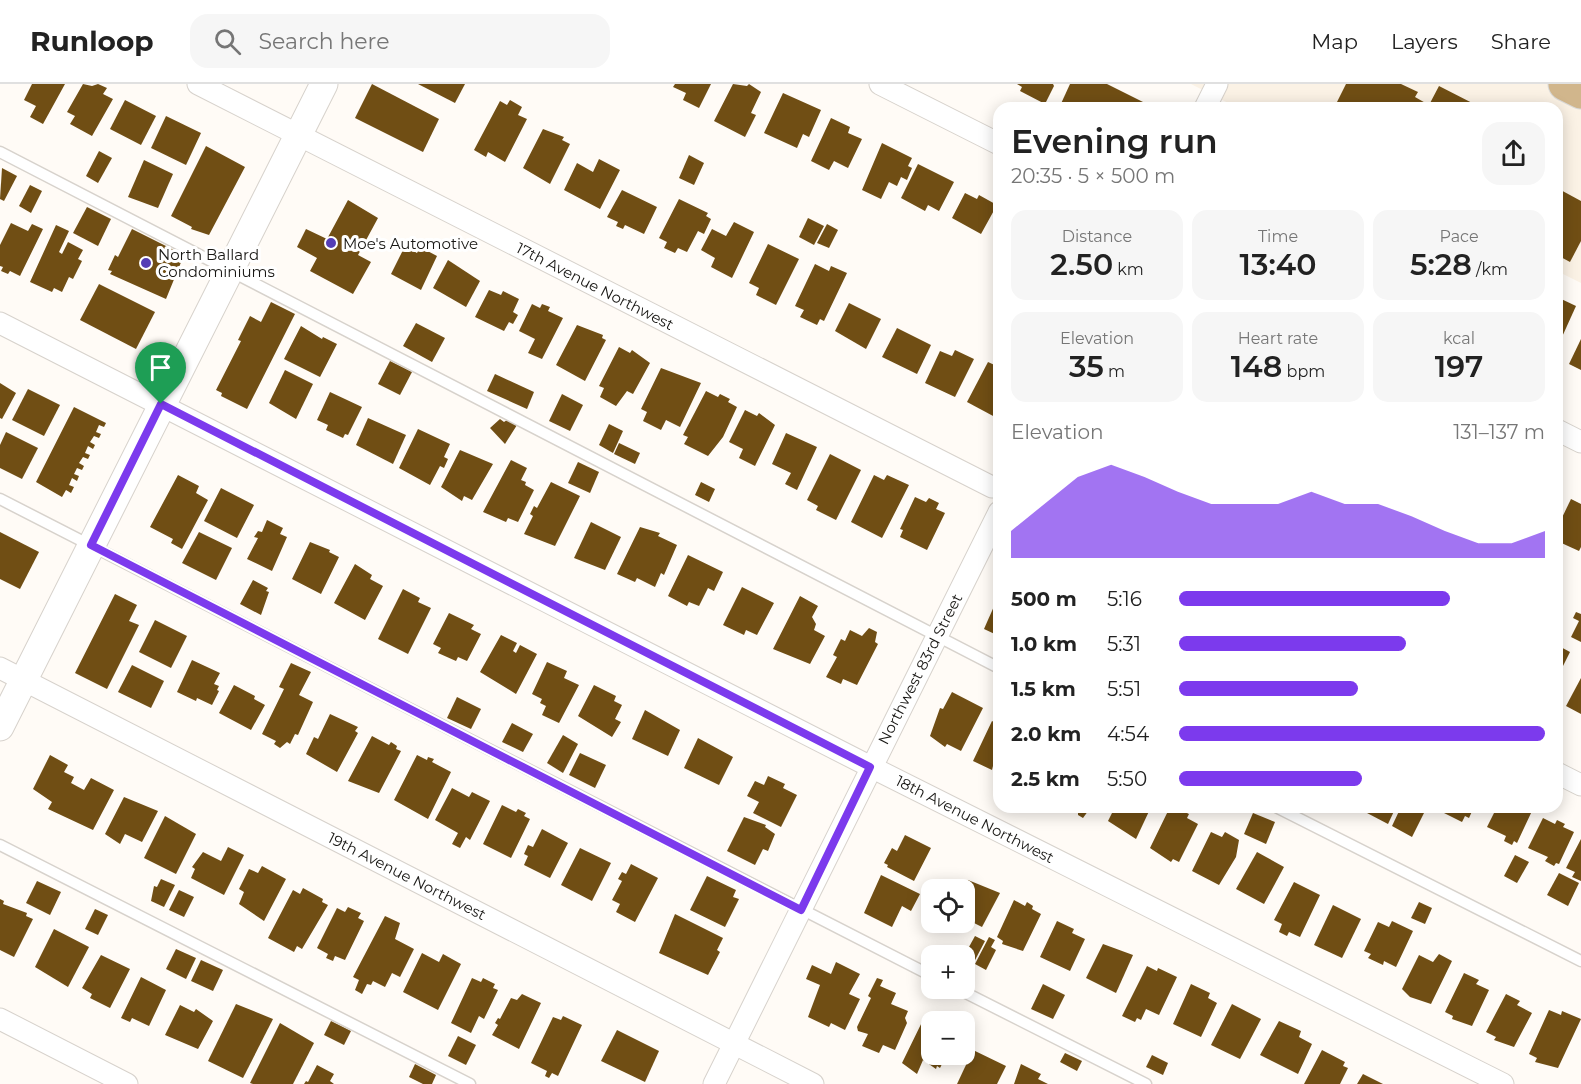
<!DOCTYPE html>
<meta charset="utf-8">
<style>
body{margin:0;font-family:Montserrat,sans-serif;background:#f6f6f6;color:#222;height:100vh;display:flex;flex-direction:column;font-size:22px;white-space:nowrap}
*{box-sizing:border-box;margin:0}
p{font-size:20px;color:#767676}
.icon{flex:none;width:33px;height:33px;fill:none;stroke:currentColor;stroke-width:2;stroke-linecap:round;stroke-linejoin:round}
.map{position:relative;flex:1;overflow:hidden}
.side{position:absolute;left:993px;top:18px;width:570px;height:711px;display:flex;flex-direction:column;background:#fff;border-radius:18px;box-shadow:0 3px 15px #0003}
.side>*{flex:none}
.buttons{position:absolute;left:921px;top:795px;display:grid;gap:12px}
.buttons a{display:grid;place-items:center;width:54px;height:54px;border-radius:12px;background:#fff;box-shadow:0 3px 15px #0003;font-size:30px}
.pin{position:absolute;display:grid;place-items:center;width:51px;height:51px;color:#fff;margin:-62px -26px;border-radius:50% 50% 50% 0;rotate:-45deg;box-shadow:0 0 6px #0007}
.pin .icon{rotate:45deg}
.round{display:grid;place-items:center;flex:none;width:63px;height:63px;border-radius:18px;background:#f6f6f6}
.overview{display:flex;align-items:center;justify-content:space-between;height:102px;padding:0 18px}
h1{font-size:33px;font-weight:600;line-height:45px}
.metrics{display:grid;grid-template-columns:repeat(3,1fr);gap:9px;height:102px;padding:6px 18px}
.metrics div{display:grid;align-content:center;border-radius:15px;background:#f6f6f6;text-align:center}
.metrics b{font-size:30px;font-weight:600}
.metrics small{font-size:16px;font-weight:400}
.metrics p{font-size:16px}
.chart{height:168px;padding:12px 18px}
.chart p{display:flex;justify-content:space-between}
.chart svg{width:100%;height:108px;margin-top:6px;fill:#7c3aed;opacity:.7}
ul{padding:0 18px;list-style:none;font-size:20px}
li{display:grid;grid-template-columns:96px 72px 1fr;align-items:center;height:45px}
li i{height:15px;border-radius:8px;background:#7c3aed}
header{display:flex;align-items:center;gap:36px;box-sizing:border-box;height:84px;padding:0 30px;background:#fff;border-bottom:2px solid #e0e0e0}
header strong{font-size:28px}
nav{display:flex;gap:33px;margin-inline-start:auto;font-size:21px}
.search{width:420px;height:54px;background:#f6f6f6;display:flex;align-items:center;gap:15px;box-sizing:border-box;padding:0 21px;border-radius:18px;color:#767676;font-size:22px}
.map>svg:first-child{display:block}
</style>
<header>
<strong>Runloop</strong>
<div class="search"><svg class="icon" aria-label="search" viewBox="0 0 24 24"><circle cx="10" cy="10" r="6"/><path d="M15 15l6 6"/></svg>Search here</div>
<nav><a>Map</a><a>Layers</a><a>Share</a></nav>
</header>
<div class="map">
<svg width="1581" height="1000" viewBox="0 0 1581 1000">
<rect width="100%" height="100%" fill="#fffbf6"/>
<polygon fill="#fbf2e5" points="1191,0 1581,0 1581,199 1557,187 1557,24 1238,24"/>
<g fill="#704e14">
<polygon points="32,0 65,0 43,40 30,33 36,22 24,16"/>
<polygon points="83,0 92,2 98,0 107,4 103,10 113,15 92,52 70,40 75,32 67,28"/>
<polygon points="372,0 439,35 423,68 355,34"/>
<polygon points="418,0 465,0 455,19"/>
<polygon points="675,0 711,0 699,24 683,16 686,9 673,3"/>
<polygon points="733,0 747,2 749,0 761,8 751,29 756,31 745,53 714,37"/>
<polygon points="1017,0 1053,0 1054,2 1045,20 1020,7 1022,3"/>
<polygon points="1070,0 1107,0 1155,24 1059,24"/>
<polygon points="1346,0 1401,0 1418,8 1415,13 1429,21 1439,2 1482,24 1334,24"/>
<polygon points="783,9 821,26 809,53 803,50 797,64 764,49"/>
<polygon points="125,16 156,32 141,61 110,45"/>
<polygon points="510,16 522,23 518,31 527,35 505,78 488,68 486,73 474,66 500,17 507,21"/>
<polygon points="166,32 201,49 186,81 151,64"/>
<polygon points="831,34 850,43 848,49 862,55 848,84 834,77 829,86 811,77"/>
<polygon points="543,45 564,53 562,56 570,60 550,100 523,84"/>
<polygon points="882,59 912,74 908,82 912,84 907,96 901,93 897,102 889,98 881,115 862,106"/>
<polygon points="206,62 245,83 209,151 191,145 192,143 171,132"/>
<polygon points="99,67 112,74 98,99 86,92"/>
<polygon points="689,71 704,79 694,101 679,94"/>
<polygon points="599,75 620,86 600,125 564,106 577,79 593,88"/>
<polygon points="144,76 173,90 158,124 128,113"/>
<polygon points="918,80 954,98 939,127 928,121 925,127 901,114"/>
<polygon points="2,84 17,92 4,117 0,115"/>
<polygon points="30,101 42,107 31,129 19,122"/>
<polygon points="1557,104 1581,117 1581,157 1570,178 1557,171"/>
<polygon points="622,106 657,123 644,150 625,141 623,145 616,142 618,138 607,133"/>
<polygon points="965,109 977,115 979,111 997,121 981,150 952,134"/>
<polygon points="679,115 708,129 706,132 711,135 704,150 698,147 687,168 678,164 675,169 664,164 667,158 659,154"/>
<polygon points="348,116 378,134 358,171 371,178 353,210 310,187 317,174 297,163 306,145 327,155"/>
<polygon points="87,123 111,135 98,162 73,149"/>
<polygon points="808,134 824,142 814,161 799,153"/>
<polygon points="734,138 754,148 732,194 711,183 715,174 701,166 712,145 726,152"/>
<polygon points="11,139 28,147 32,140 43,145 20,192 10,187 8,190 1,187 3,183 0,182 0,161"/>
<polygon points="827,140 838,146 829,164 817,159"/>
<polygon points="56,141 69,147 59,168 62,170 68,158 83,166 78,175 82,177 73,195 69,193 62,208 54,204 52,208 30,198"/>
<polygon points="132,145 184,171 166,215 110,190 112,187 108,186 115,171 118,173"/>
<polygon points="768,160 799,175 776,221 756,211 759,204 749,199"/>
<polygon points="405,162 417,169 420,163 437,172 421,206 391,190"/>
<polygon points="448,176 480,197 466,223 433,204"/>
<polygon points="815,180 829,187 831,182 847,189 824,237 820,235 817,241 800,233 804,226 795,222"/>
<polygon points="99,200 155,228 136,265 80,236"/>
<polygon points="489,206 501,211 503,207 519,215 513,228 518,231 513,240 509,238 504,247 475,233"/>
<polygon points="1557,213 1576,222 1557,264"/>
<polygon points="271,218 295,230 247,325 221,312 222,309 216,306 241,257 238,256 250,232 261,238"/>
<polygon points="849,219 881,235 866,265 835,247"/>
<polygon points="532,220 540,224 542,220 550,223 548,227 563,234 542,275 528,269 535,255 519,247"/>
<polygon points="416,239 445,254 432,278 403,262"/>
<polygon points="577,241 603,251 602,254 606,256 585,297 556,281"/>
<polygon points="301,242 322,255 323,253 337,260 320,293 284,275"/>
<polygon points="897,244 931,261 917,290 882,273"/>
<polygon points="1581,255 1581,286 1569,280"/>
<polygon points="619,263 630,269 632,266 650,279 633,310 627,307 616,322 600,313 604,304 599,302"/>
<polygon points="955,266 974,275 955,313 925,299 940,267 952,272"/>
<polygon points="390,277 412,288 400,311 378,300"/>
<polygon points="988,278 999,283 999,325 995,333 967,318"/>
<polygon points="661,284 701,299 680,343 666,336 661,346 643,337 647,328 641,325"/>
<polygon points="285,286 313,300 296,335 269,319"/>
<polygon points="495,290 534,308 527,325 487,307"/>
<polygon points="0,299 16,309 2,335 0,334"/>
<polygon points="28,305 60,321 44,352 12,336"/>
<polygon points="706,307 718,313 720,310 730,315 728,318 737,323 723,353 708,372 684,360 688,353 683,351"/>
<polygon points="330,308 362,323 348,351 345,350 343,354 326,346 328,341 317,336"/>
<polygon points="562,310 583,321 570,347 549,337"/>
<polygon points="74,323 106,339 104,343 99,341 96,348 101,350 99,354 94,352 90,358 95,361 93,365 88,362 85,369 90,371 88,375 83,373 79,379 84,382 82,386 77,384 74,390 79,392 77,397 72,394 69,401 74,403 71,409 66,406 62,413 36,398"/>
<polygon points="745,326 757,332 759,329 775,341 755,382 739,374 743,365 729,358"/>
<polygon points="368,334 406,351 393,380 356,361"/>
<polygon points="500,335 504,338 507,336 517,341 505,360 490,344"/>
<polygon points="609,340 623,347 613,369 599,361"/>
<polygon points="418,345 450,360 444,373 448,375 444,384 440,382 430,401 399,384"/>
<polygon points="6,348 38,364 22,395 0,384 0,361"/>
<polygon points="786,349 817,363 797,406 785,400 791,389 772,380"/>
<polygon points="619,359 640,369 635,380 614,370"/>
<polygon points="460,366 493,380 472,416 464,412 462,417 441,403"/>
<polygon points="830,370 861,386 836,436 816,426 818,422 807,416"/>
<polygon points="511,376 527,384 521,396 526,398 525,401 534,406 518,438 508,434 506,438 483,428"/>
<polygon points="578,378 599,388 590,409 568,399"/>
<polygon points="178,391 199,402 196,409 208,416 182,465 171,459 173,455 150,443"/>
<polygon points="874,391 884,396 887,391 909,401 882,454 851,438"/>
<polygon points="551,398 580,412 555,462 524,450 533,432 530,430 534,422 537,424"/>
<polygon points="701,398 715,405 709,418 695,411"/>
<polygon points="221,404 254,421 237,454 204,437"/>
<polygon points="915,413 926,418 929,414 939,419 936,425 945,429 927,466 900,453 903,446 900,445"/>
<polygon points="1571,415 1581,420 1581,463 1579,467 1557,457 1557,444"/>
<polygon points="267,436 283,444 280,450 287,453 272,487 247,475 258,454 254,453 258,447 262,448"/>
<polygon points="591,438 621,453 605,486 574,474"/>
<polygon points="640,443 660,449 658,452 677,461 664,491 661,489 655,503 637,494 635,498 617,490"/>
<polygon points="0,448 39,468 20,505 0,495"/>
<polygon points="199,448 232,464 216,496 182,479"/>
<polygon points="310,458 330,466 329,468 339,473 321,510 292,495"/>
<polygon points="688,471 723,488 714,507 708,504 699,522 689,518 687,522 668,512"/>
<polygon points="355,480 372,491 370,495 383,502 365,536 334,519"/>
<polygon points="253,496 268,504 266,507 269,508 261,531 240,520"/>
<polygon points="742,503 774,519 757,551 746,546 744,551 723,541"/>
<polygon points="403,505 420,514 418,518 431,524 408,570 378,555"/>
<polygon points="115,510 137,521 129,537 139,541 107,605 75,589"/>
<polygon points="800,512 818,522 812,533 816,540 814,546 825,552 810,580 773,565"/>
<polygon points="995,520 999,522 999,552 984,545"/>
<polygon points="1576,528 1581,530 1581,558 1571,553 1579,537 1573,534"/>
<polygon points="449,529 474,541 471,545 481,550 467,577 458,573 456,577 438,569 441,564 433,560"/>
<polygon points="155,536 187,552 171,584 139,568"/>
<polygon points="869,544 877,548 875,558 878,560 857,601 843,595 841,600 826,593 837,573 833,571 841,555 845,557 850,546 862,552"/>
<polygon points="501,551 517,559 513,567 516,569 520,561 537,570 516,610 480,588"/>
<polygon points="1557,561 1570,568 1557,594"/>
<polygon points="192,576 220,589 214,600 219,602 217,606 219,607 212,621 197,614 196,617 177,608"/>
<polygon points="547,578 567,587 564,594 579,601 559,639 542,631 546,622 540,619 542,615 532,610"/>
<polygon points="291,579 311,588 299,611 313,618 298,651 295,650 290,660 287,658 280,664 274,660 276,657 262,650 284,605 279,603"/>
<polygon points="132,581 164,597 151,624 118,608"/>
<polygon points="1581,594 1581,630 1566,622"/>
<polygon points="234,601 255,612 254,615 265,621 251,646 219,629"/>
<polygon points="594,601 616,612 614,617 622,621 615,635 621,638 612,653 578,632"/>
<polygon points="952,608 983,624 961,667 947,660 945,663 930,652 940,624 943,625"/>
<polygon points="457,613 481,625 471,645 447,634"/>
<polygon points="645,626 680,646 668,672 632,655"/>
<polygon points="330,630 358,643 355,647 358,649 337,688 306,670 314,653 318,655"/>
<polygon points="992,637 999,641 999,685 993,682 992,686 973,677"/>
<polygon points="512,639 533,650 523,668 502,658"/>
<polygon points="563,651 578,660 563,689 547,679"/>
<polygon points="372,652 389,661 391,658 397,662 396,665 401,667 379,709 348,697"/>
<polygon points="698,654 733,673 719,701 684,684"/>
<polygon points="580,669 606,681 595,704 569,691"/>
<polygon points="50,671 68,681 64,688 74,693 71,699 84,706 91,694 114,706 93,746 48,725 52,718 33,705"/>
<polygon points="417,671 427,676 428,673 434,675 432,678 451,688 428,735 394,716"/>
<polygon points="768,692 785,700 783,704 797,711 781,743 753,729 759,718 747,712 755,697 764,701"/>
<polygon points="452,704 469,713 472,708 490,717 470,756 466,753 460,764 452,760 458,749 435,736"/>
<polygon points="124,713 158,727 142,758 125,750 120,760 105,750"/>
<polygon points="502,721 516,728 518,725 526,729 524,732 530,735 511,774 483,760"/>
<polygon points="1074,723 1091,723 1083,734 1078,731 1078,725"/>
<polygon points="1115,723 1151,723 1136,755 1108,737"/>
<polygon points="1175,723 1189,730 1187,734 1198,740 1179,778 1173,775 1171,778 1150,764 1169,725 1173,727"/>
<polygon points="1370,723 1396,723 1388,740 1367,729"/>
<polygon points="1401,723 1427,723 1412,753 1392,742"/>
<polygon points="1447,723 1474,723 1469,734 1465,732 1462,738 1444,729"/>
<polygon points="1497,723 1524,723 1532,727 1517,759 1514,757 1512,761 1504,757 1506,752 1487,743"/>
<polygon points="1253,729 1275,738 1266,760 1244,750"/>
<polygon points="165,732 196,750 176,790 144,774"/>
<polygon points="744,733 766,741 765,743 775,750 768,767 763,765 755,781 727,767"/>
<polygon points="1543,734 1555,740 1557,736 1565,740 1563,743 1574,748 1559,780 1556,779 1554,782 1545,777 1548,773 1528,764"/>
<polygon points="542,745 568,759 550,794 524,781 528,772 524,770 528,761 533,763"/>
<polygon points="1211,748 1222,753 1225,748 1239,756 1236,773 1219,801 1192,787"/>
<polygon points="905,751 931,764 914,797 887,783 888,781 884,779 892,764 897,767"/>
<polygon points="1581,755 1581,797 1572,793 1575,788 1566,784"/>
<polygon points="228,763 244,771 224,811 191,794 195,785 192,783 203,768 221,777"/>
<polygon points="580,764 611,779 592,817 561,801"/>
<polygon points="1257,768 1284,783 1264,820 1236,805"/>
<polygon points="1515,771 1529,778 1517,799 1504,792"/>
<polygon points="631,780 658,794 635,838 616,828 620,820 612,816 622,797 618,795 622,788 626,790"/>
<polygon points="262,782 286,795 264,837 239,820 244,808 239,805 249,785 258,789"/>
<polygon points="1559,789 1579,799 1568,822 1547,811"/>
<polygon points="881,791 920,810 911,827 902,822 892,843 864,829"/>
<polygon points="707,792 736,806 733,813 739,815 725,843 690,826"/>
<polygon points="161,795 175,801 164,823 151,817 154,802 157,803"/>
<polygon points="968,796 1000,809 982,843 964,834 963,806"/>
<polygon points="37,797 61,808 50,831 26,819"/>
<polygon points="1294,798 1320,811 1300,853 1289,848 1287,852 1279,848 1282,840 1274,836"/>
<polygon points="303,804 323,815 322,818 328,821 302,865 297,862 294,868 268,854 293,806 300,810"/>
<polygon points="179,806 194,813 184,833 169,826"/>
<polygon points="0,815 4,817 3,820 27,829 26,832 33,835 14,873 0,866"/>
<polygon points="1014,816 1025,822 1027,818 1033,822 1032,825 1041,830 1023,867 1002,860 1003,857 997,853"/>
<polygon points="1419,818 1432,824 1425,840 1411,834"/>
<polygon points="1333,821 1361,835 1342,874 1314,861"/>
<polygon points="348,823 361,829 358,834 364,837 345,876 335,872 333,877 326,874 328,870 317,864 337,824 345,828"/>
<polygon points="95,825 108,831 98,851 85,845"/>
<polygon points="675,830 723,854 717,866 720,868 708,891 659,869"/>
<polygon points="385,832 400,839 395,855 414,865 400,893 392,889 385,903 373,897 371,901 367,900 362,910 355,906 359,896 353,893"/>
<polygon points="1057,837 1074,845 1072,849 1085,855 1070,887 1040,873"/>
<polygon points="1392,837 1413,847 1396,883 1384,877 1383,881 1368,874 1371,870 1364,867 1378,838 1389,843"/>
<polygon points="54,845 89,863 68,903 35,883"/>
<polygon points="975,852 985,857 973,880 964,876 964,872"/>
<polygon points="989,853 995,856 991,863 996,866 986,886 975,880"/>
<polygon points="1103,860 1133,871 1116,909 1086,894"/>
<polygon points="176,865 196,874 186,895 166,885"/>
<polygon points="422,869 439,878 443,870 461,880 438,926 403,908"/>
<polygon points="1439,870 1452,877 1431,920 1410,913 1402,905 1419,871 1433,878"/>
<polygon points="101,871 130,885 110,924 90,914 92,910 82,904"/>
<polygon points="201,876 223,886 213,907 191,897"/>
<polygon points="836,878 860,890 849,910 860,915 845,946 831,939 829,943 808,933 820,901 806,895 812,881 831,890"/>
<polygon points="1147,882 1157,887 1158,884 1177,893 1159,931 1146,925 1141,936 1137,934 1135,938 1122,932"/>
<polygon points="1464,889 1479,896 1476,900 1489,906 1472,942 1452,935 1453,932 1445,928"/>
<polygon points="141,893 166,906 149,942 132,934 130,938 121,934"/>
<polygon points="472,894 481,898 483,894 495,900 493,904 498,906 484,935 479,932 471,949 451,939"/>
<polygon points="877,894 883,896 880,902 896,909 891,920 908,927 905,934 907,939 895,966 883,961 879,969 862,962 868,950 858,947 857,943 871,914 868,912"/>
<polygon points="1043,900 1065,911 1053,935 1031,925"/>
<polygon points="1191,900 1210,909 1208,914 1217,919 1201,953 1173,940"/>
<polygon points="522,910 541,919 519,965 492,951 498,941 495,939 498,934 500,935 511,914 517,916"/>
<polygon points="1506,910 1520,917 1517,921 1532,929 1514,963 1494,956 1496,953 1486,948"/>
<polygon points="236,920 273,935 243,994 208,977"/>
<polygon points="1232,920 1261,935 1240,975 1211,961"/>
<polygon points="180,921 194,928 196,925 213,937 198,965 165,951"/>
<polygon points="1549,926 1561,931 1562,927 1581,935 1558,984 1535,978 1537,974 1529,970"/>
<polygon points="563,932 582,941 558,992 552,989 549,994 545,992 547,987 531,979 553,933 561,936"/>
<polygon points="924,934 932,937 932,970 947,970 940,984 937,982 936,985 923,976 917,990 902,979"/>
<polygon points="331,937 351,947 344,961 324,951"/>
<polygon points="1279,937 1301,947 1299,953 1312,960 1298,990 1260,971"/>
<polygon points="280,939 314,959 293,1000 253,1000 250,999"/>
<polygon points="617,946 659,967 645,998 601,977"/>
<polygon points="458,952 476,961 466,981 448,972"/>
<polygon points="973,966 1006,982 997,1000 957,1000"/>
<polygon points="1322,966 1345,978 1343,982 1348,984 1340,1000 1304,1000"/>
<polygon points="1065,969 1082,977 1077,987 1060,978"/>
<polygon points="1152,971 1168,979 1163,991 1146,983"/>
<polygon points="415,980 436,991 432,1000 423,1000 409,993"/>
<polygon points="1021,980 1041,990 1038,995 1048,1000 1014,1000"/>
<polygon points="317,981 334,990 330,997 334,1000 304,1000 306,997 308,998"/>
<polygon points="1363,990 1383,1000 1357,1000"/>
</g>
<g fill="none" stroke-linecap="round" stroke-linejoin="round">
<g stroke="#d7d2cc" stroke-width="13">
<g id="service">
<polyline points="0,68 999,584"/>
<polyline points="0,415 932,892"/>
<polyline points="1276,723 1581,877"/>
<polyline points="0,761 470,1000"/>
<polyline points="956,904 1146,1000"/>
</g>
</g>
<g stroke="#d7d2cc" stroke-width="23">
<g id="minor">
<polyline points="198,0 992,403"/>
<polyline points="880,0 999,60"/>
<polyline points="1205,24 1217,0"/>
<polyline points="0,239 871,683 1503,1000"/>
<polyline points="1557,346 1581,358"/>
<polyline points="0,584 813,1000"/>
<polyline points="1557,689 1581,701"/>
<polyline points="0,935 127,1000"/>
<polyline points="714,1000 999,428"/>
</g>
</g>
<g stroke="#d7d2cc" stroke-width="29">
<polyline id="tertiary" points="0,643 324,0"/>
</g>
<g stroke="#dadad9" stroke-width="35">
<polyline id="primary" points="1565,0 1581,8"/>
</g>
<use href="#service" stroke="#fff" stroke-width="10"/>
<use href="#minor" stroke="#fff" stroke-width="21"/>
<use href="#tertiary" stroke="#fff" stroke-width="27"/>
<use href="#primary" stroke="#d1b68c" stroke-width="33"/>
</g>
<g fill="none" stroke-linecap="round" stroke-linejoin="round">
<g stroke="#fff" stroke-width="12">
<polygon id="route" points="161,320 870,683 801,826 91,461"/>
</g>
<use href="#route" stroke="#7c3aed" stroke-width="8"/>
</g>
<g fill="#543db5" stroke="#fff" stroke-width="2">
<circle cx="331" cy="159" r="6"/>
<circle cx="146" cy="179" r="6"/>
</g>
<g text-anchor="middle" dominant-baseline="central" stroke-width="6" stroke-linejoin="round" paint-order="stroke">
<g font-size="15" fill="#181714" stroke="#fff" text-anchor="start">
<text x="343" y="159">Moe's Automotive</text>
<text x="158" y="170">North Ballard<tspan x="158" dy="17">Condominiums</tspan></text>
</g>
<g font-size="15" fill="#181714" stroke="#fff">
<text transform="translate(595 202) rotate(27)">17th Avenue Northwest</text>
<text transform="translate(920 585) rotate(-63)">Northwest 83rd Street</text>
<text transform="translate(975 735) rotate(27)">18th Avenue Northwest</text>
<text transform="translate(407 792) rotate(27)">19th Avenue Northwest</text>
</g>
</g>
</svg>
<div class="buttons">
<a><svg class="icon" aria-label="locate" viewBox="0 0 24 24"><circle cx="12" cy="12" r="6"/><path d="M12 2v4M12 18v4M2 12h4M18 12h4"/></svg></a>
<a>+</a>
<a>−</a>
</div>
<div class="pin" style="left:161px;top:320px;background:#1e9e55"><svg class="icon" aria-label="arrive" viewBox="0 0 24 24"><path d="M6 21V4h12l-3 4 3 4H6"/></svg></div>
<section class="side">
<div class="overview"><div><h1>Evening run</h1><p>20:35 · 5 × 500 m</p></div><a class="round"><svg class="icon" aria-label="share" viewBox="0 0 24 24"><path d="M12 15V3M7 8l5-5 5 5M5 13v7h14v-7"/></svg></a></div>
<div class="metrics">
<div><p>Distance</p><b>2.50<small> km</small></b></div>
<div><p>Time</p><b>13:40</b></div>
<div><p>Pace</p><b>5:28<small> /km</small></b></div>
</div>
<div class="metrics">
<div><p>Elevation</p><b>35<small> m</small></b></div>
<div><p>Heart rate</p><b>148<small> bpm</small></b></div>
<div><p>kcal</p><b>197</b></div>
</div>
<div class="chart"><p><span>Elevation</span>131–137 m</p>
<svg viewBox="0 0 160 44" preserveAspectRatio="none"><path d="M0 44V33L10 22L20 11L30 6L40 11L50 17L60 22L70 22L80 22L90 17L100 22L110 22L120 27L130 33L140 38L150 38L160 33V44z"/></svg>
</div>
<ul>
<li><b>500 m</b>5:16<i style="width:74%"></i></li>
<li><b>1.0 km</b>5:31<i style="width:62%"></i></li>
<li><b>1.5 km</b>5:51<i style="width:49%"></i></li>
<li><b>2.0 km</b>4:54<i style="width:100%"></i></li>
<li><b>2.5 km</b>5:50<i style="width:50%"></i></li>
</ul>
</section>
</div>
